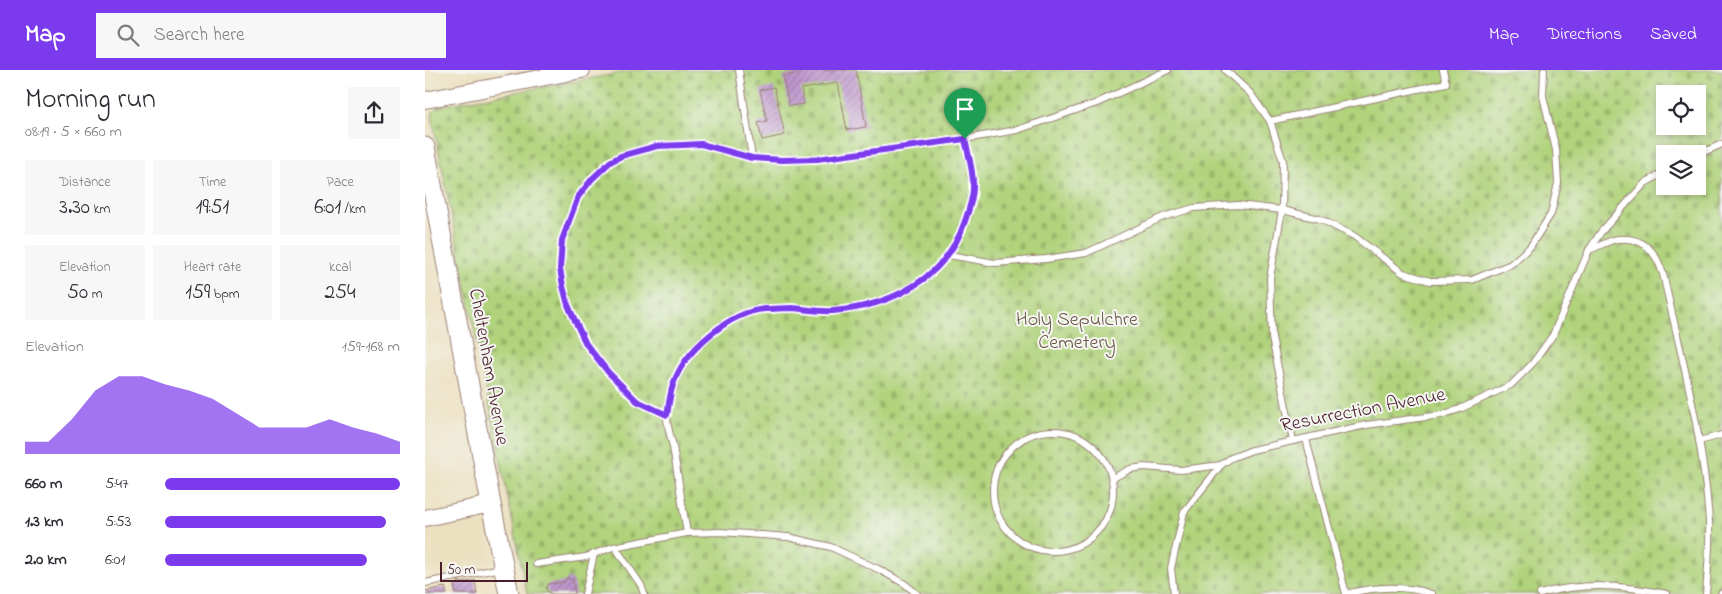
<!DOCTYPE html>
<meta charset="utf-8">
<style>
body{margin:0;font-family:"Indie Flower",sans-serif;background:#f7f7f7;color:#2b2b33;height:100vh;display:flex;flex-direction:column;font-size:19px;white-space:nowrap}
*{box-sizing:border-box;margin:0}
p{font-size:16px;color:#7c7c81}
.icon{flex:none;width:28px;height:28px;fill:none;stroke:currentColor;stroke-width:2;stroke-linecap:round;stroke-linejoin:round}
.map{position:relative;flex:1;overflow:hidden}
.details{display:flex;flex-direction:column;background:#fff;width:425px}
.details>*{flex:none}
.fabs{position:absolute;left:1231px;top:15px;display:grid;gap:10px}
.fabs a{display:grid;place-items:center;width:50px;height:50px;border-radius:0px;background:#fff;box-shadow:0 2px 8px #0003;font-size:25px}
.scale{position:absolute;left:15px;bottom:12px;width:88px;box-sizing:border-box;padding-left:5px;border:2px solid #4a1f2b;border-top:0;font-size:14px;line-height:18px;white-space:nowrap;color:#4a1f2b;-webkit-text-stroke:4px #f6f6f2;paint-order:stroke}
.pin{position:absolute;display:grid;place-items:center;width:42px;height:42px;color:#fff;margin:-51px -21px;border-radius:50% 50% 50% 0;rotate:-45deg;box-shadow:0 0 5px #0007}
.pin .icon{rotate:45deg}
.round{display:grid;place-items:center;flex:none;width:52px;height:52px;border-radius:0px;background:#f7f7f7}
.headline{display:flex;align-items:center;justify-content:space-between;height:85px;padding:0 25px}
h1{font-size:28px;font-weight:600;line-height:38px}
.stats{display:grid;grid-template-columns:repeat(3,1fr);gap:8px;height:85px;padding:5px 25px}
.stats div{display:grid;align-content:center;border-radius:0px;background:#f7f7f7;text-align:center}
.stats b{font-size:21px;font-weight:600}
.stats small{font-size:14px;font-weight:400}
.stats p{font-size:14px}
.chart{height:140px;padding:10px 25px}
.chart p{display:flex;justify-content:space-between}
.chart svg{width:100%;height:90px;margin-top:5px;fill:#7c3aed;opacity:.7}
ul{padding:0 25px;list-style:none;font-size:16px}
li{display:grid;grid-template-columns:80px 60px 1fr;align-items:center;height:38px}
li i{height:12px;border-radius:6px;background:#7c3aed}
header{display:flex;align-items:center;gap:30px;box-sizing:border-box;height:70px;padding:0 25px;background:#7c3aed;color:#fff}
header strong{font-size:24px}
nav{display:flex;gap:28px;margin-inline-start:auto;font-size:18px}
.search{width:350px;height:45px;background:#f7f7f7;display:flex;align-items:center;gap:12px;box-sizing:border-box;padding:0 18px;border-radius:0px;color:#7c7c81;font-size:19px}
main{display:flex;flex:1;min-height:0}
.map>svg:first-child{display:block}
</style>
<header>
<strong>Map</strong>
<div class="search"><svg class="icon" aria-label="search" viewBox="0 0 24 24"><circle cx="10" cy="10" r="6"/><path d="M15 15l6 6"/></svg>Search here</div>
<nav><a>Map</a><a>Directions</a><a>Saved</a></nav>
</header>
<main>
<section class="details">
<div class="headline"><div><h1>Morning run</h1><p>08:19 · 5 × 660 m</p></div><a class="round"><svg class="icon" aria-label="share" viewBox="0 0 24 24"><path d="M12 15V3M7 8l5-5 5 5M5 13v7h14v-7"/></svg></a></div>
<div class="stats">
<div><p>Distance</p><b>3.30<small> km</small></b></div>
<div><p>Time</p><b>19:51</b></div>
<div><p>Pace</p><b>6:01<small> /km</small></b></div>
</div>
<div class="stats">
<div><p>Elevation</p><b>50<small> m</small></b></div>
<div><p>Heart rate</p><b>159<small> bpm</small></b></div>
<div><p>kcal</p><b>254</b></div>
</div>
<div class="chart"><p><span>Elevation</span>159–168 m</p>
<svg viewBox="0 0 160 44" preserveAspectRatio="none"><path d="M0 44V38L10 38L20 27L30 13L40 6L50 6L60 10L70 13L80 17L90 24L100 31L110 31L120 31L130 27L140 31L150 34L160 38V44z"/></svg>
</div>
<ul>
<li><b>660 m</b>5:47<i style="width:100%"></i></li>
<li><b>1.3 km</b>5:53<i style="width:94%"></i></li>
<li><b>2.0 km</b>6:01<i style="width:86%"></i></li>
</ul>
</section>
<div class="map">
<svg width="1297" height="524" viewBox="0 0 1297 524">
<defs>
<pattern id="cemetery-stones" width="16" height="16" patternUnits="userSpaceOnUse" patternTransform="scale(1.25)"><rect width="16" height="16" fill="#b0d37c"/><path d="M2 7V4a2 2 0 0 1 4 0v3zM10 15v-3a2 2 0 0 1 4 0v3z" fill="#99b56b"/></pattern>
<pattern id="building-hatch" width="6" height="6" patternUnits="userSpaceOnUse" patternTransform="scale(1.25)"><rect width="6" height="6" fill="#bf97ce"/><path d="M-1 1l2-2M0 6l6-6M5 7l2-2" fill="none" stroke="#9d7ba7"/></pattern>
</defs>
<rect width="100%" height="100%" fill="#f6f6f2"/>
<filter id="ink" filterUnits="userSpaceOnUse"><feTurbulence type="fractalNoise" baseFrequency=".02" numOctaves="2"/><feDisplacementMap in="SourceGraphic" scale="10" xChannelSelector="R" yChannelSelector="G"/><feConvolveMatrix kernelMatrix="1 2 1 2 8 2 1 2 1" color-interpolation-filters="sRGB"/></filter>
<filter id="wash" filterUnits="userSpaceOnUse"><feTurbulence type="fractalNoise" baseFrequency=".0096" numOctaves="4" result="noise"/><feDisplacementMap in="SourceGraphic" scale="20" xChannelSelector="R" yChannelSelector="G"/><feGaussianBlur stdDeviation="1.12" result="paint"/><feColorMatrix in="noise" values="0 0 0 0 0 0 0 0 0 0 0 0 0 0 0 0 0 1.4 0 .05"/><feComposite in="paint" operator="in"/></filter>
<g filter="url(#wash)">
<rect width="100%" height="100%" fill="#ebe0bf"/>
<path fill="url(#cemetery-stones)" stroke="#7d7954" fill-rule="evenodd" d="M 212,0 L 1297,0 L 1297,524 L 102,524 L 7,47 L 8,42 L 14,36 ZM 1240,24 L 1272,24 L 1272,56 L 1240,56 ZM 1240,84 L 1272,84 L 1272,116 L 1240,116 Z"/>
<g id="blocks">
<g fill="url(#building-hatch)">
<polygon points="392,0 431,0 441,57 422,60 413,13 376,19 379,34 364,36 358,6"/>
<polygon points="349,17 360,65 337,70 333,53 342,51 335,20"/>
<polygon points="142,508 148,510 150,524 126,524 122,521 121,518 123,514 140,512"/>
<polygon points="50,510 52,524 31,524 29,515 33,514 33,511 35,511 36,513"/>
<polygon points="20,517 22,524 1,524 0,521"/>
</g>
</g>
</g>
<g filter="url(#ink)">
<use href="#blocks" fill-opacity="0" stroke="#9a8075" stroke-width="1"/>
<g fill="none" stroke-linecap="round" stroke-linejoin="round">
<g stroke="#9a8075" stroke-width="8">
<g id="service">
<polyline points="314,0 327,88"/>
<polyline points="800,0 825,23 845,51 858,91 857,140 845,208 847,268 868,371"/>
<polyline points="845,51 1021,13 1018,0"/>
<polyline points="1272,85 1297,74"/>
<path d="M 1164,180 C 1173,177 1184,170 1193,169 C 1220,167 1231,182 1238,204 C 1256,285 1279,369 1284,452 C 1285,476 1283,500 1281,524"/>
<polyline points="524,185 570,193 621,189 661,183 738,147 769,138 813,135 857,140 895,149 929,166 978,203 1005,211 1047,210 1086,194 1105,177 1126,144 1133,113 1131,80 1118,26 1119,0"/>
<polyline points="241,345 212,331 183,302 161,274 151,255 143,235 138,216 135,199 137,170 153,127 167,109 185,92 196,86 232,76 258,75 275,74 327,88 357,90 392,89 540,69 592,60 672,33 743,0"/>
<circle cx="628" cy="421" r="60"/>
<polyline points="881,369 921,524"/>
<polyline points="1274,371 1297,365"/>
<polyline points="688,408 705,399 719,397 756,400 796,395"/>
<path d="M 262,463 C 257,434 253,406 248,377 C 246,367 241,354 242,344 C 246,295 289,248 337,239 C 361,235 385,243 409,241 C 467,236 521,209 540,151 C 544,140 549,126 548,114 C 547,99 543,84 540,69"/>
<polyline points="190,477 216,515 219,524"/>
<polyline points="111,494 161,487 188,477 262,463 296,462 363,467 406,477 455,500 480,514 492,524"/>
<polyline points="0,513 77,498"/>
<polyline points="160,524 169,484"/>
<polyline points="749,524 746,498 759,442 796,395 806,388 827,380 868,371 941,355 1016,345 1035,339 1086,315 1108,293 1128,265 1164,180 1176,162 1220,113 1240,102"/>
<path d="M 921,524 C 948,517 979,515 1007,524"/>
<path d="M 1115,524 C 1158,512 1198,515 1242,524"/>
<polyline points="1296,524 1297,523"/>
</g>
</g>
<g stroke="#9a8075" stroke-width="18">
<g id="tertiary">
<polyline points="0,30 157,0"/>
<polyline points="0,448 66,434"/>
</g>
</g>
<g stroke="#9a8075" stroke-width="21">
<polyline id="secondary" points="0,77 66,434 84,524"/>
</g>
<use href="#service" stroke="#fff" stroke-width="6"/>
<use href="#tertiary" stroke="#fff" stroke-width="16"/>
<use href="#secondary" stroke="#fff" stroke-width="19"/>
</g>
</g>
<g fill="none" stroke-linecap="round" stroke-linejoin="round" filter="url(#ink)">
<g stroke="#fff" stroke-width="10">
<path id="route" d="M 540,69 C 543,84 548,99 548,114 C 549,126 544,140 540,151 C 521,209 466,236 408,241 C 394,242 381,239 367,238 C 358,238 349,239 340,239 C 305,242 261,279 249,312 C 245,322 244,334 242,345 L 212,331 L 183,302 L 161,274 L 152,255 L 143,235 L 138,216 L 135,199 L 137,170 L 153,127 L 167,109 L 185,92 L 196,86 L 232,76 L 258,75 L 276,74 L 327,88 L 357,90 L 392,89 Z"/>
</g>
<use href="#route" stroke="#7c3aed" stroke-width="6"/>
</g>
<g text-anchor="middle" dominant-baseline="central" stroke-width="4" stroke-linejoin="round" paint-order="stroke">
<g font-size="20" fill="#695543" stroke="#f6f6f2">
<text x="652" y="250">Holy Sepulchre<tspan x="652" dy="23">Cemetery</tspan></text>
</g>
<g font-size="20" fill="#4a1f2b" stroke="#f6f6f2">
<text transform="translate(63 297) rotate(80)">Cheltenham Avenue</text>
<text transform="translate(938 341) rotate(-11)">Resurrection Avenue</text>
</g>
</g>
</svg>
<div class="fabs">
<a><svg class="icon" aria-label="locate" viewBox="0 0 24 24"><circle cx="12" cy="12" r="6"/><path d="M12 2v4M12 18v4M2 12h4M18 12h4"/></svg></a>
<a><svg class="icon" aria-label="layers" viewBox="0 0 24 24"><path d="M12 4l9 5-9 5-9-5zM3 14l9 5 9-5"/></svg></a>
</div>
<div class="scale">50 m</div>
<div class="pin" style="left:540px;top:69px;background:#1e9e55"><svg class="icon" aria-label="arrive" viewBox="0 0 24 24"><path d="M6 21V4h12l-3 4 3 4H6"/></svg></div>
</div>
</main>
